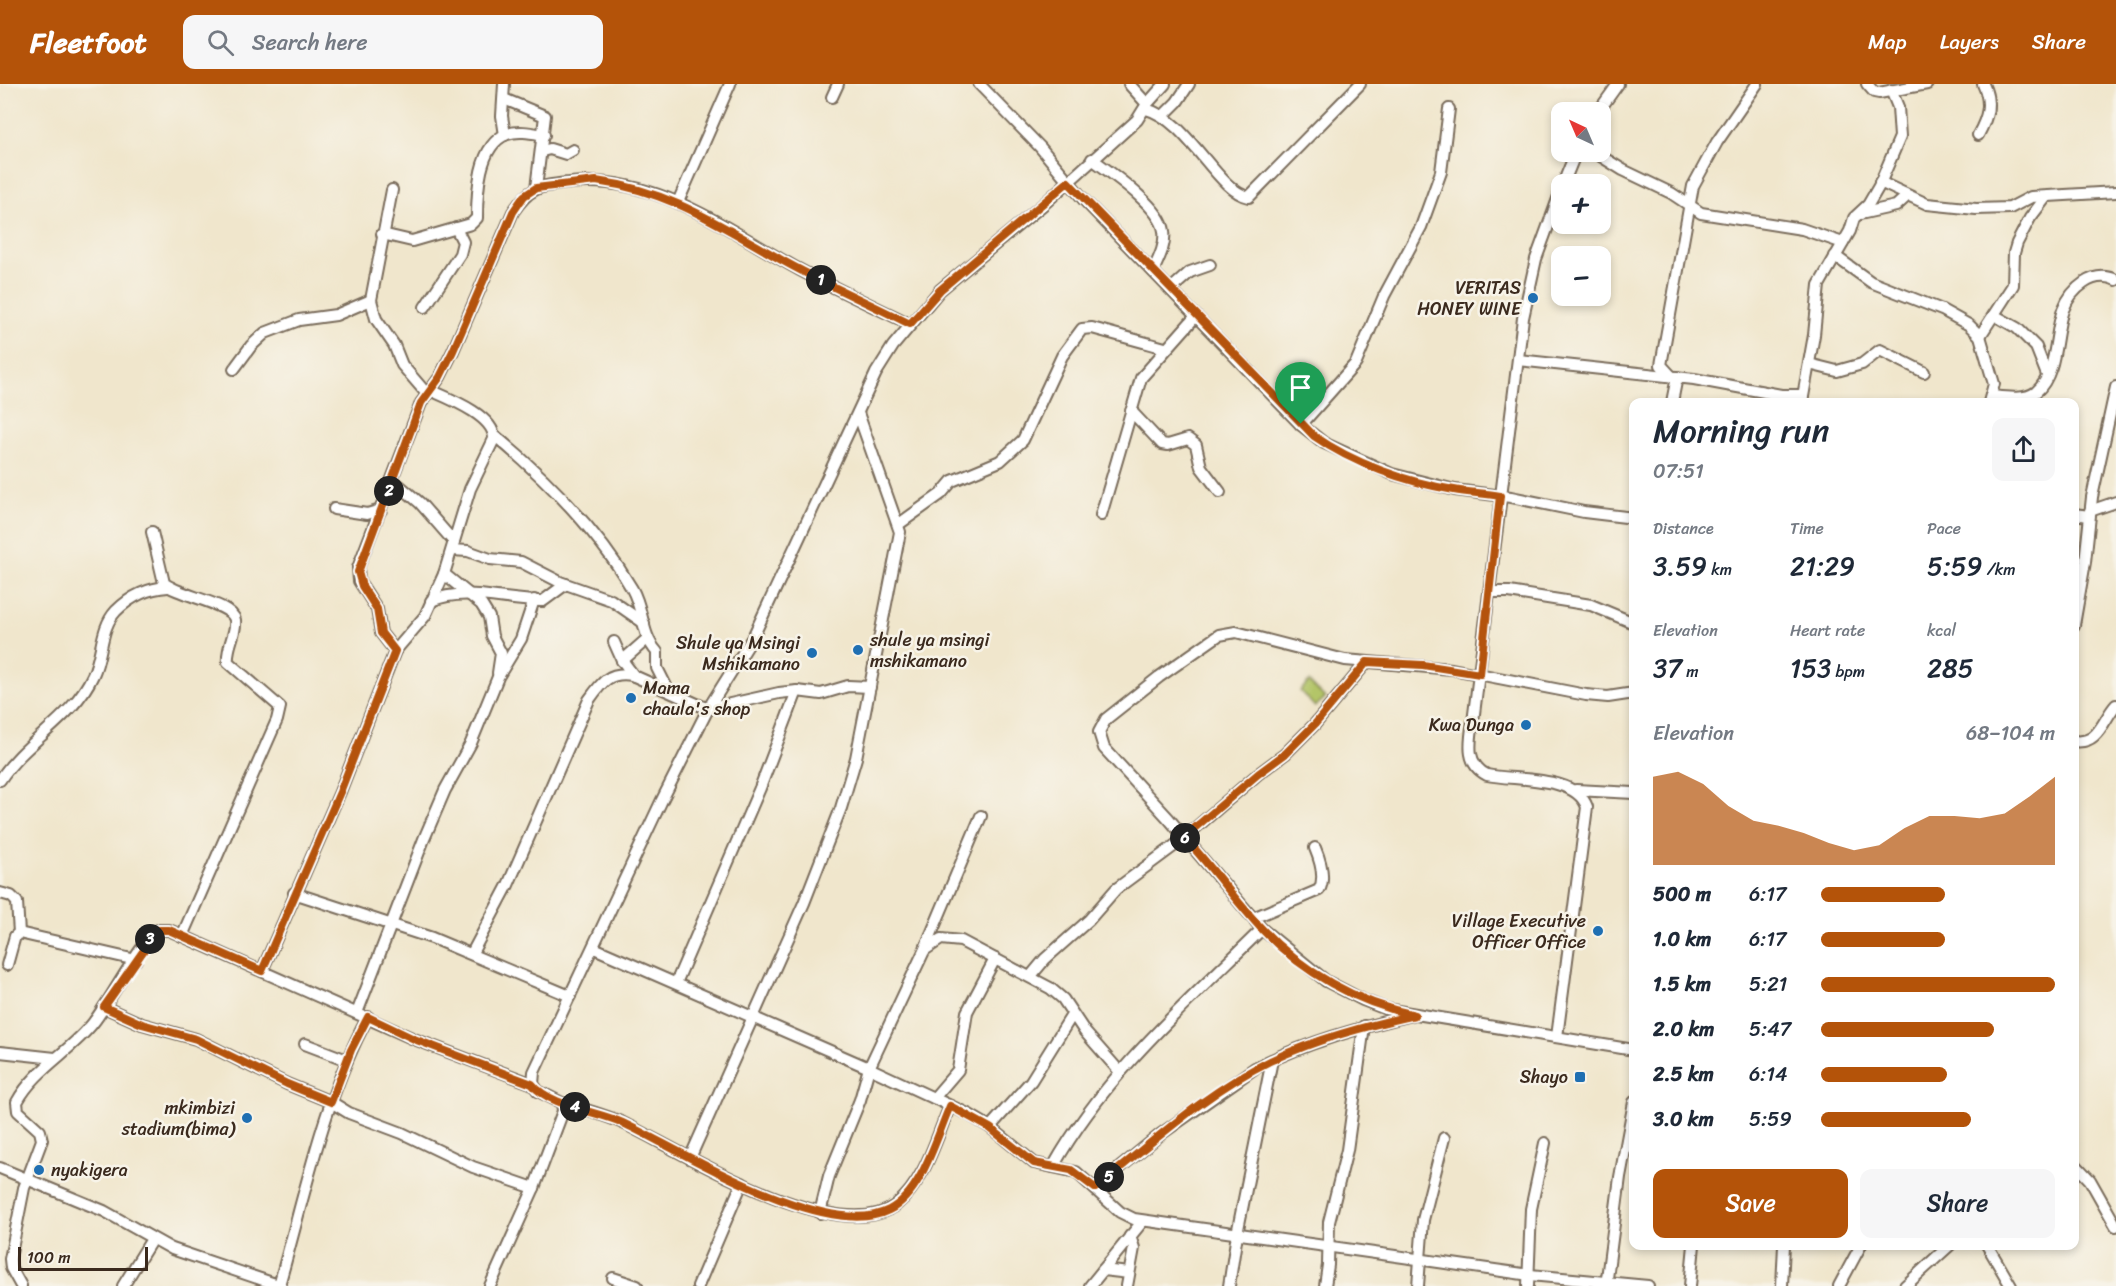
<!DOCTYPE html>
<meta charset="utf-8">
<style>
body{margin:0;font-family:Sriracha,sans-serif;background:#f6f6f7;color:#1f2937;height:100vh;display:flex;flex-direction:column;font-size:22px;white-space:nowrap}
*{box-sizing:border-box;margin:0}
p{font-size:20px;color:#747a83}
.icon{flex:none;width:33px;height:33px;fill:none;stroke:currentColor;stroke-width:2;stroke-linecap:round;stroke-linejoin:round}
.map{position:relative;flex:1;overflow:hidden}
.side{position:absolute;left:1629px;top:314px;width:450px;height:852px;display:flex;flex-direction:column;background:#fff;border-radius:12px;box-shadow:0 3px 9px #0003}
.side>*{flex:none}
.needle{width:39px;rotate:316deg}
.buttons{position:absolute;left:1551px;top:18px;display:grid;gap:12px}
.buttons a{display:grid;place-items:center;width:60px;height:60px;border-radius:12px;background:#fff;box-shadow:0 3px 9px #0003;font-size:30px}
.scale{position:absolute;left:18px;bottom:15px;width:130px;box-sizing:border-box;padding-left:6px;border:3px solid #3b2a1e;border-top:0;font-size:16px;line-height:21px;white-space:nowrap;color:#3b2a1e;-webkit-text-stroke:4px #f7f3e8;paint-order:stroke}
.pin{position:absolute;display:grid;place-items:center;width:51px;height:51px;color:#fff;margin:-62px -26px;border-radius:50% 50% 50% 0;rotate:-45deg;box-shadow:0 0 6px #0007}
.pin .icon{rotate:45deg}
.km{position:absolute;width:30px;height:30px;margin:-15px;border-radius:50%;background:#222;color:#fff;font-size:16px;line-height:30px;text-align:center}
.round{display:grid;place-items:center;flex:none;width:63px;height:63px;border-radius:12px;background:#f6f6f7}
.overview{display:flex;align-items:center;justify-content:space-between;height:102px;padding:0 24px}
h1{font-size:33px;font-weight:600;line-height:45px}
.stats{display:grid;grid-template-columns:repeat(3,1fr);gap:9px;height:102px;padding:6px 24px}
.stats div{display:grid;align-content:center}
.stats b{font-size:26px;font-weight:600}
.stats small{font-size:16px;font-weight:400}
.stats p{font-size:16px}
.chart{height:168px;padding:12px 24px}
.chart p{display:flex;justify-content:space-between}
.chart svg{width:100%;height:108px;margin-top:6px;fill:#b45309;opacity:.7}
.cta{display:flex;gap:12px;margin-top:auto;padding:12px 24px}
.cta a{flex:1;height:69px;border-radius:12px;background:#b45309;color:#fff;font-size:24px;font-weight:600;line-height:69px;text-align:center}
.cta a+a{background:#f6f6f7;color:#1f2937}
ul{padding:0 24px;list-style:none;font-size:20px}
li{display:grid;grid-template-columns:96px 72px 1fr;align-items:center;height:45px}
li i{height:15px;border-radius:8px;background:#b45309}
header{display:flex;align-items:center;gap:36px;box-sizing:border-box;height:84px;padding:0 30px;background:#b45309;color:#fff}
header strong{font-size:28px}
nav{display:flex;gap:33px;margin-inline-start:auto;font-size:21px}
.search{width:420px;height:54px;background:#f6f6f7;display:flex;align-items:center;gap:15px;box-sizing:border-box;padding:0 21px;border-radius:12px;color:#747a83;font-size:22px}
.map>svg:first-child{display:block}
</style>
<header>
<strong>Fleetfoot</strong>
<div class="search"><svg class="icon" aria-label="search" viewBox="0 0 24 24"><circle cx="10" cy="10" r="6"/><path d="M15 15l6 6"/></svg>Search here</div>
<nav><a>Map</a><a>Layers</a><a>Share</a></nav>
</header>
<div class="map">
<svg width="2116" height="1202" viewBox="0 0 2116 1202">
<rect width="100%" height="100%" fill="#f7f3e8"/>
<filter id="ink" filterUnits="userSpaceOnUse"><feTurbulence type="fractalNoise" baseFrequency=".0167" numOctaves="2"/><feDisplacementMap in="SourceGraphic" scale="12" xChannelSelector="R" yChannelSelector="G"/><feConvolveMatrix kernelMatrix="1 2 1 2 8 2 1 2 1" color-interpolation-filters="sRGB"/></filter>
<filter id="wash" filterUnits="userSpaceOnUse"><feTurbulence type="fractalNoise" baseFrequency=".008" numOctaves="4" result="noise"/><feDisplacementMap in="SourceGraphic" scale="24" xChannelSelector="R" yChannelSelector="G"/><feGaussianBlur stdDeviation="1.35" result="paint"/><feColorMatrix in="noise" values="0 0 0 0 0 0 0 0 0 0 0 0 0 0 0 0 0 1.4 0 .05"/><feComposite in="paint" operator="in"/></filter>
<g filter="url(#wash)">
<rect width="100%" height="100%" fill="#f0e6cc"/>
<polygon fill="#b3c568" stroke="#777843" stroke-width="1.5" points="1309,598 1325,614 1315,623 1300,607"/>
</g>
<g filter="url(#ink)">
<g fill="none" stroke-linecap="round" stroke-linejoin="round">
<g stroke="#7a6c5b" stroke-width="14">
<g id="minor">
<polyline points="504,0 502,32 505,51"/>
<polyline points="979,0 1040,63 1084,116 1301,341 1324,359 1392,390 1455,406 1511,413 1584,428 1634,434"/>
<polyline points="1867,0 1874,8 1879,9 1927,0"/>
<polyline points="832,13 838,0"/>
<polyline points="504,15 545,32 536,104"/>
<polyline points="1147,20 1165,0"/>
<path d="M 1146,25 C 1188,36 1218,108 1249,113 L 1360,0"/>
<polyline points="1598,28 1618,0"/>
<polyline points="1163,32 1177,18 1189,0"/>
<path d="M 1978,51 C 1988,33 1992,19 1983,0"/>
<polyline points="542,67 550,65 566,70 573,66"/>
<polyline points="1594,68 1623,86 1671,109 1701,129 1802,145 1843,159"/>
<path d="M 1092,75 C 1111,89 1161,123 1164,147 C 1166,161 1159,174 1153,187"/>
<polyline points="1880,98 1927,120 1976,125 2010,124 2031,113 2116,108"/>
<polyline points="1563,100 1576,68"/>
<polyline points="392,106 371,216 376,235 394,261 402,281 427,310"/>
<polyline points="678,118 730,0"/>
<polyline points="1860,130 1896,122 1907,112"/>
<path d="M 382,150 L 412,157 L 471,140 L 477,134 C 477,110 478,61 507,50 C 519,46 532,49 544,51"/>
<polyline points="1835,172 1871,198 1942,226 1969,241 1980,252 1994,300 1989,318"/>
<polyline points="1171,205 1190,188 1210,181"/>
<polyline points="425,223 460,170 463,158 456,144"/>
<polyline points="1994,231 2017,244 2036,263 2047,291"/>
<polyline points="1980,252 2013,201 2014,169 2017,159 2030,134 2046,113"/>
<polyline points="1518,276 1694,295 1781,311 1803,311"/>
<polyline points="1809,280 1837,287 1862,280 1880,266 1924,288"/>
<polyline points="234,285 251,262 265,249 299,236 336,231 371,216"/>
<polyline points="1672,293 1661,281 1693,102 1717,58 1757,0"/>
<path d="M 1991,312 C 2003,313 2025,317 2036,308 C 2058,289 2054,251 2063,226 C 2071,205 2093,185 2116,196"/>
<polyline points="1672,318 1677,293"/>
<polyline points="1802,318 1814,251 1819,201 1850,147 1854,134 1868,121 1879,102 1900,53 1898,23 1891,6"/>
<polyline points="1131,327 1162,360 1168,361 1188,355 1196,361 1201,383 1220,408"/>
<polyline points="1301,341 1356,279 1384,212 1421,143 1441,88 1449,25"/>
<path d="M 494,351 C 547,395 597,445 632,505 C 644,526 641,551 657,568 L 657,584 L 668,606"/>
<polyline points="393,396 420,419 454,458"/>
<polyline points="334,425 367,430 381,426"/>
<polyline points="2090,427 2116,418"/>
<polyline points="2074,430 2089,432"/>
<polyline points="1101,431 1141,294 1196,232"/>
<polyline points="899,440 941,410 952,397 1000,377 1023,356 1062,272 1082,245 1092,244 1165,264"/>
<path d="M 152,448 L 164,499 C 178,512 232,519 235,536 C 237,549 226,563 228,578 L 280,623 L 277,636 L 182,852"/>
<polyline points="452,466 468,467 490,475 521,478 560,498 611,516 644,539"/>
<polyline points="444,490 481,520 489,533 492,552 501,569 498,589"/>
<polyline points="1489,508 1509,508 1591,521 1634,539"/>
<path d="M 431,517 C 465,502 508,518 543,517 L 566,500"/>
<polyline points="2074,541 2085,478 2092,413 2116,303"/>
<polyline points="614,558 622,576 634,592"/>
<path d="M 395,567 L 381,549 L 377,525 L 359,497 L 358,484 L 421,319 L 440,293 L 453,267 L 513,128 C 530,102 540,102 570,99 C 655,89 728,147 800,186 C 836,205 873,222 910,240"/>
<polyline points="622,577 647,555"/>
<polyline points="1634,609 1608,613 1586,611 1452,585 1345,576 1236,548 1219,551 1159,593 1106,635 1099,648 1104,664 1169,735 1262,845 1326,897 1363,916 1386,925 1634,966"/>
<path d="M 2074,657 C 2099,661 2103,635 2116,621"/>
<path d="M 0,696 C 26,656 73,635 93,591 C 103,570 100,544 116,527 C 131,512 148,504 168,503"/>
<polyline points="1576,706 1634,709"/>
<polyline points="0,809 11,812 17,818 19,849"/>
<polyline points="294,809 432,854 570,912"/>
<path d="M 1253,834 L 1319,806 C 1326,794 1320,776 1315,764"/>
<polyline points="594,864 869,984 968,1030 990,1043 1034,1079 1076,1088 1120,1128 1134,1135 1530,1191 1648,1202"/>
<polyline points="926,865 941,855 961,857 1050,904 1063,915 1085,948 1120,988"/>
<path d="M 472,869 L 508,801 L 589,616 C 601,599 609,587 632,591 L 708,625 L 779,609 L 797,607 L 821,610 L 848,602 L 870,603"/>
<polyline points="7,881 15,852 19,849 136,876"/>
<path d="M 262,887 L 340,708 L 395,567 L 425,532 L 444,490 L 470,405 L 494,355 C 495,332 448,314 430,306"/>
<polyline points="1030,893 1045,875 1089,836 1116,805 1178,759 1258,690 1285,670 1315,640 1367,578"/>
<polyline points="676,899 760,704 797,607"/>
<polyline points="104,923 142,940 196,955 287,1000 331,1018 349,1029 402,1049 473,1083 534,1104"/>
<polyline points="357,929 424,755 445,706 471,659 498,593 521,555 534,516"/>
<path d="M 1557,953 L 1587,723 C 1576,691 1516,697 1487,691 C 1463,679 1471,654 1474,630 L 1523,234 L 1536,175 L 1562,104"/>
<polyline points="305,960 347,976"/>
<polyline points="0,968 55,974"/>
<polyline points="934,1014 958,986 967,928 995,875"/>
<path d="M 562,1019 C 583,1025 603,1030 623,1039 C 681,1067 837,1165 896,1121 C 925,1098 936,1054 950,1022"/>
<polyline points="990,1043 1031,997 1072,931"/>
<polyline points="690,1074 804,819 841,724 856,674 900,448 858,329"/>
<polyline points="2074,1079 2090,1096 2116,1142"/>
<path d="M 1053,1083 C 1105,990 1187,919 1262,845"/>
<polyline points="0,1084 104,1127 172,1165 281,1202"/>
<path d="M 1095,1104 L 1161,1050 L 1255,984 C 1304,959 1359,944 1412,931"/>
<polyline points="820,1129 829,1092 860,1016 869,984 924,867 981,732"/>
<polyline points="1987,1161 2011,1202"/>
<polyline points="1103,1186 1129,1189"/>
<polyline points="613,1194 637,1202"/>
<path d="M 279,1201 C 305,1111 323,1016 368,933"/>
<path d="M 21,1202 L 11,1184 L 10,1175 L 24,1104 L 42,1056 L 40,1047 L 18,1027 L 17,1018 C 35,985 70,968 93,939 C 109,919 142,856 158,846 L 169,846 L 414,955 L 533,1000"/>
<polyline points="123,1202 152,1155"/>
<polyline points="490,1202 534,1104 563,1027 562,1019 538,1007 533,1000 534,988 661,718 708,625 753,553 876,289 893,262 940,206 1045,119 1137,36 1147,20 1129,0"/>
<polyline points="698,1202 742,1099"/>
<polyline points="1090,1202 1142,1138"/>
<polyline points="1127,1202 1134,1164 1130,1152"/>
<polyline points="1229,1202 1237,1150 1272,976"/>
<polyline points="1325,1202 1328,1181 1329,1138 1347,1066 1364,942"/>
<polyline points="1418,1202 1423,1136 1444,1054"/>
<polyline points="1528,1202 1531,1125 1545,1059"/>
<polyline points="1606,1202 1620,1093 1634,1018"/>
<polyline points="1690,1202 1694,1161"/>
<polyline points="1782,1202 1784,1161"/>
<polyline points="1839,1202 1861,1161"/>
<polyline points="1905,1202 1950,1161"/>
</g>
</g>
<use href="#minor" stroke="#fff" stroke-width="10"/>
</g>
</g>
<g fill="none" stroke-linecap="round" stroke-linejoin="round" filter="url(#ink)">
<g stroke="#fff" stroke-width="12">
<path id="route" d="M 596,97 C 672,107 722,143 787,179 C 827,201 869,219 910,240 L 940,206 L 1068,98 L 1314,352 C 1354,380 1406,398 1454,406 C 1469,409 1485,409 1500,412 L 1480,590 L 1423,581 L 1367,578 L 1315,640 L 1285,670 L 1258,690 L 1184,753 C 1211,782 1234,815 1261,844 C 1302,888 1357,919 1415,931 C 1366,942 1316,955 1270,977 C 1206,1008 1151,1060 1095,1104 L 1071,1086 L 1034,1079 L 990,1044 L 950,1022 C 936,1054 922,1109 889,1126 C 826,1158 682,1067 623,1039 C 597,1027 549,1022 532,1000 L 414,955 L 368,933 L 351,966 L 331,1018 L 287,1000 L 196,955 L 142,940 L 104,923 L 158,846 L 169,846 L 262,887 L 340,708 L 395,567 L 381,549 L 377,525 L 362,502 L 358,488 L 421,319 L 440,293 L 453,267 L 513,128 L 524,112 L 536,104 Z"/>
</g>
<use href="#route" stroke="#b45309" stroke-width="8"/>
</g>
<g fill="#1f6fb2" stroke="#f7f3e8" stroke-width="2">
<circle cx="1533" cy="214" r="6"/>
<circle cx="858" cy="566" r="6"/>
<circle cx="812" cy="569" r="6"/>
<circle cx="631" cy="614" r="6"/>
<circle cx="1526" cy="641" r="6"/>
<circle cx="1598" cy="847" r="6"/>
<rect x="1574" y="987" width="12" height="12" rx="3"/>
<circle cx="247" cy="1034" r="6"/>
<circle cx="39" cy="1086" r="6"/>
</g>
<g text-anchor="middle" dominant-baseline="central" stroke-width="5" stroke-linejoin="round" paint-order="stroke">
<g font-size="18" fill="#3b2a1e" stroke="#f7f3e8" text-anchor="end">
<text x="1521" y="204">VERITAS<tspan x="1521" dy="21">HONEY WINE</tspan></text>
<text x="870" y="556" text-anchor="start">shule ya msingi<tspan x="870" dy="21">mshikamano</tspan></text>
<text x="800" y="559">Shule ya Msingi<tspan x="800" dy="21">Mshikamano</tspan></text>
<text x="643" y="604" text-anchor="start">Mama<tspan x="643" dy="21">chaula's shop</tspan></text>
<text x="1514" y="641">Kwa Dunga</text>
<text x="1586" y="837">Village Executive<tspan x="1586" dy="21">Officer Office</tspan></text>
<text x="1568" y="993">Shayo</text>
<text x="235" y="1024">mkimbizi<tspan x="235" dy="21">stadium(bima)</tspan></text>
<text x="51" y="1086" text-anchor="start">nyakigera</text>
</g>
</g>
</svg>
<div class="buttons">
<a><svg class="needle" viewBox="-14 -14 28 28"><path d="M0-13l5 13h-10z" fill="#e53935"/><path d="M0 13l5-13h-10z" fill="#747a83"/></svg></a>
<a>+</a>
<a>−</a>
</div>
<div class="scale">100 m</div>
<div class="pin" style="left:1301px;top:340px;background:#1e9e55"><svg class="icon" aria-label="arrive" viewBox="0 0 24 24"><path d="M6 21V4h12l-3 4 3 4H6"/></svg></div>
<b class="km" style="left:821px;top:196px">1</b>
<b class="km" style="left:389px;top:407px">2</b>
<b class="km" style="left:150px;top:855px">3</b>
<b class="km" style="left:575px;top:1023px">4</b>
<b class="km" style="left:1109px;top:1093px">5</b>
<b class="km" style="left:1185px;top:754px">6</b>
<section class="side">
<div class="overview"><div><h1>Morning run</h1><p>07:51</p></div><a class="round"><svg class="icon" aria-label="share" viewBox="0 0 24 24"><path d="M12 15V3M7 8l5-5 5 5M5 13v7h14v-7"/></svg></a></div>
<div class="stats">
<div><p>Distance</p><b>3.59<small> km</small></b></div>
<div><p>Time</p><b>21:29</b></div>
<div><p>Pace</p><b>5:59<small> /km</small></b></div>
</div>
<div class="stats">
<div><p>Elevation</p><b>37<small> m</small></b></div>
<div><p>Heart rate</p><b>153<small> bpm</small></b></div>
<div><p>kcal</p><b>285</b></div>
</div>
<div class="chart"><p><span>Elevation</span>68–104 m</p>
<svg viewBox="0 0 160 44" preserveAspectRatio="none"><path d="M0 44V8L10 6L20 11L30 20L40 26L50 28L60 31L70 35L80 38L90 36L100 29L110 24L120 24L130 25L140 23L150 16L160 8V44z"/></svg>
</div>
<ul>
<li><b>500 m</b>6:17<i style="width:53%"></i></li>
<li><b>1.0 km</b>6:17<i style="width:53%"></i></li>
<li><b>1.5 km</b>5:21<i style="width:100%"></i></li>
<li><b>2.0 km</b>5:47<i style="width:74%"></i></li>
<li><b>2.5 km</b>6:14<i style="width:54%"></i></li>
<li><b>3.0 km</b>5:59<i style="width:64%"></i></li>
</ul>
<div class="cta"><a>Save</a><a>Share</a></div>
</section>
</div>
